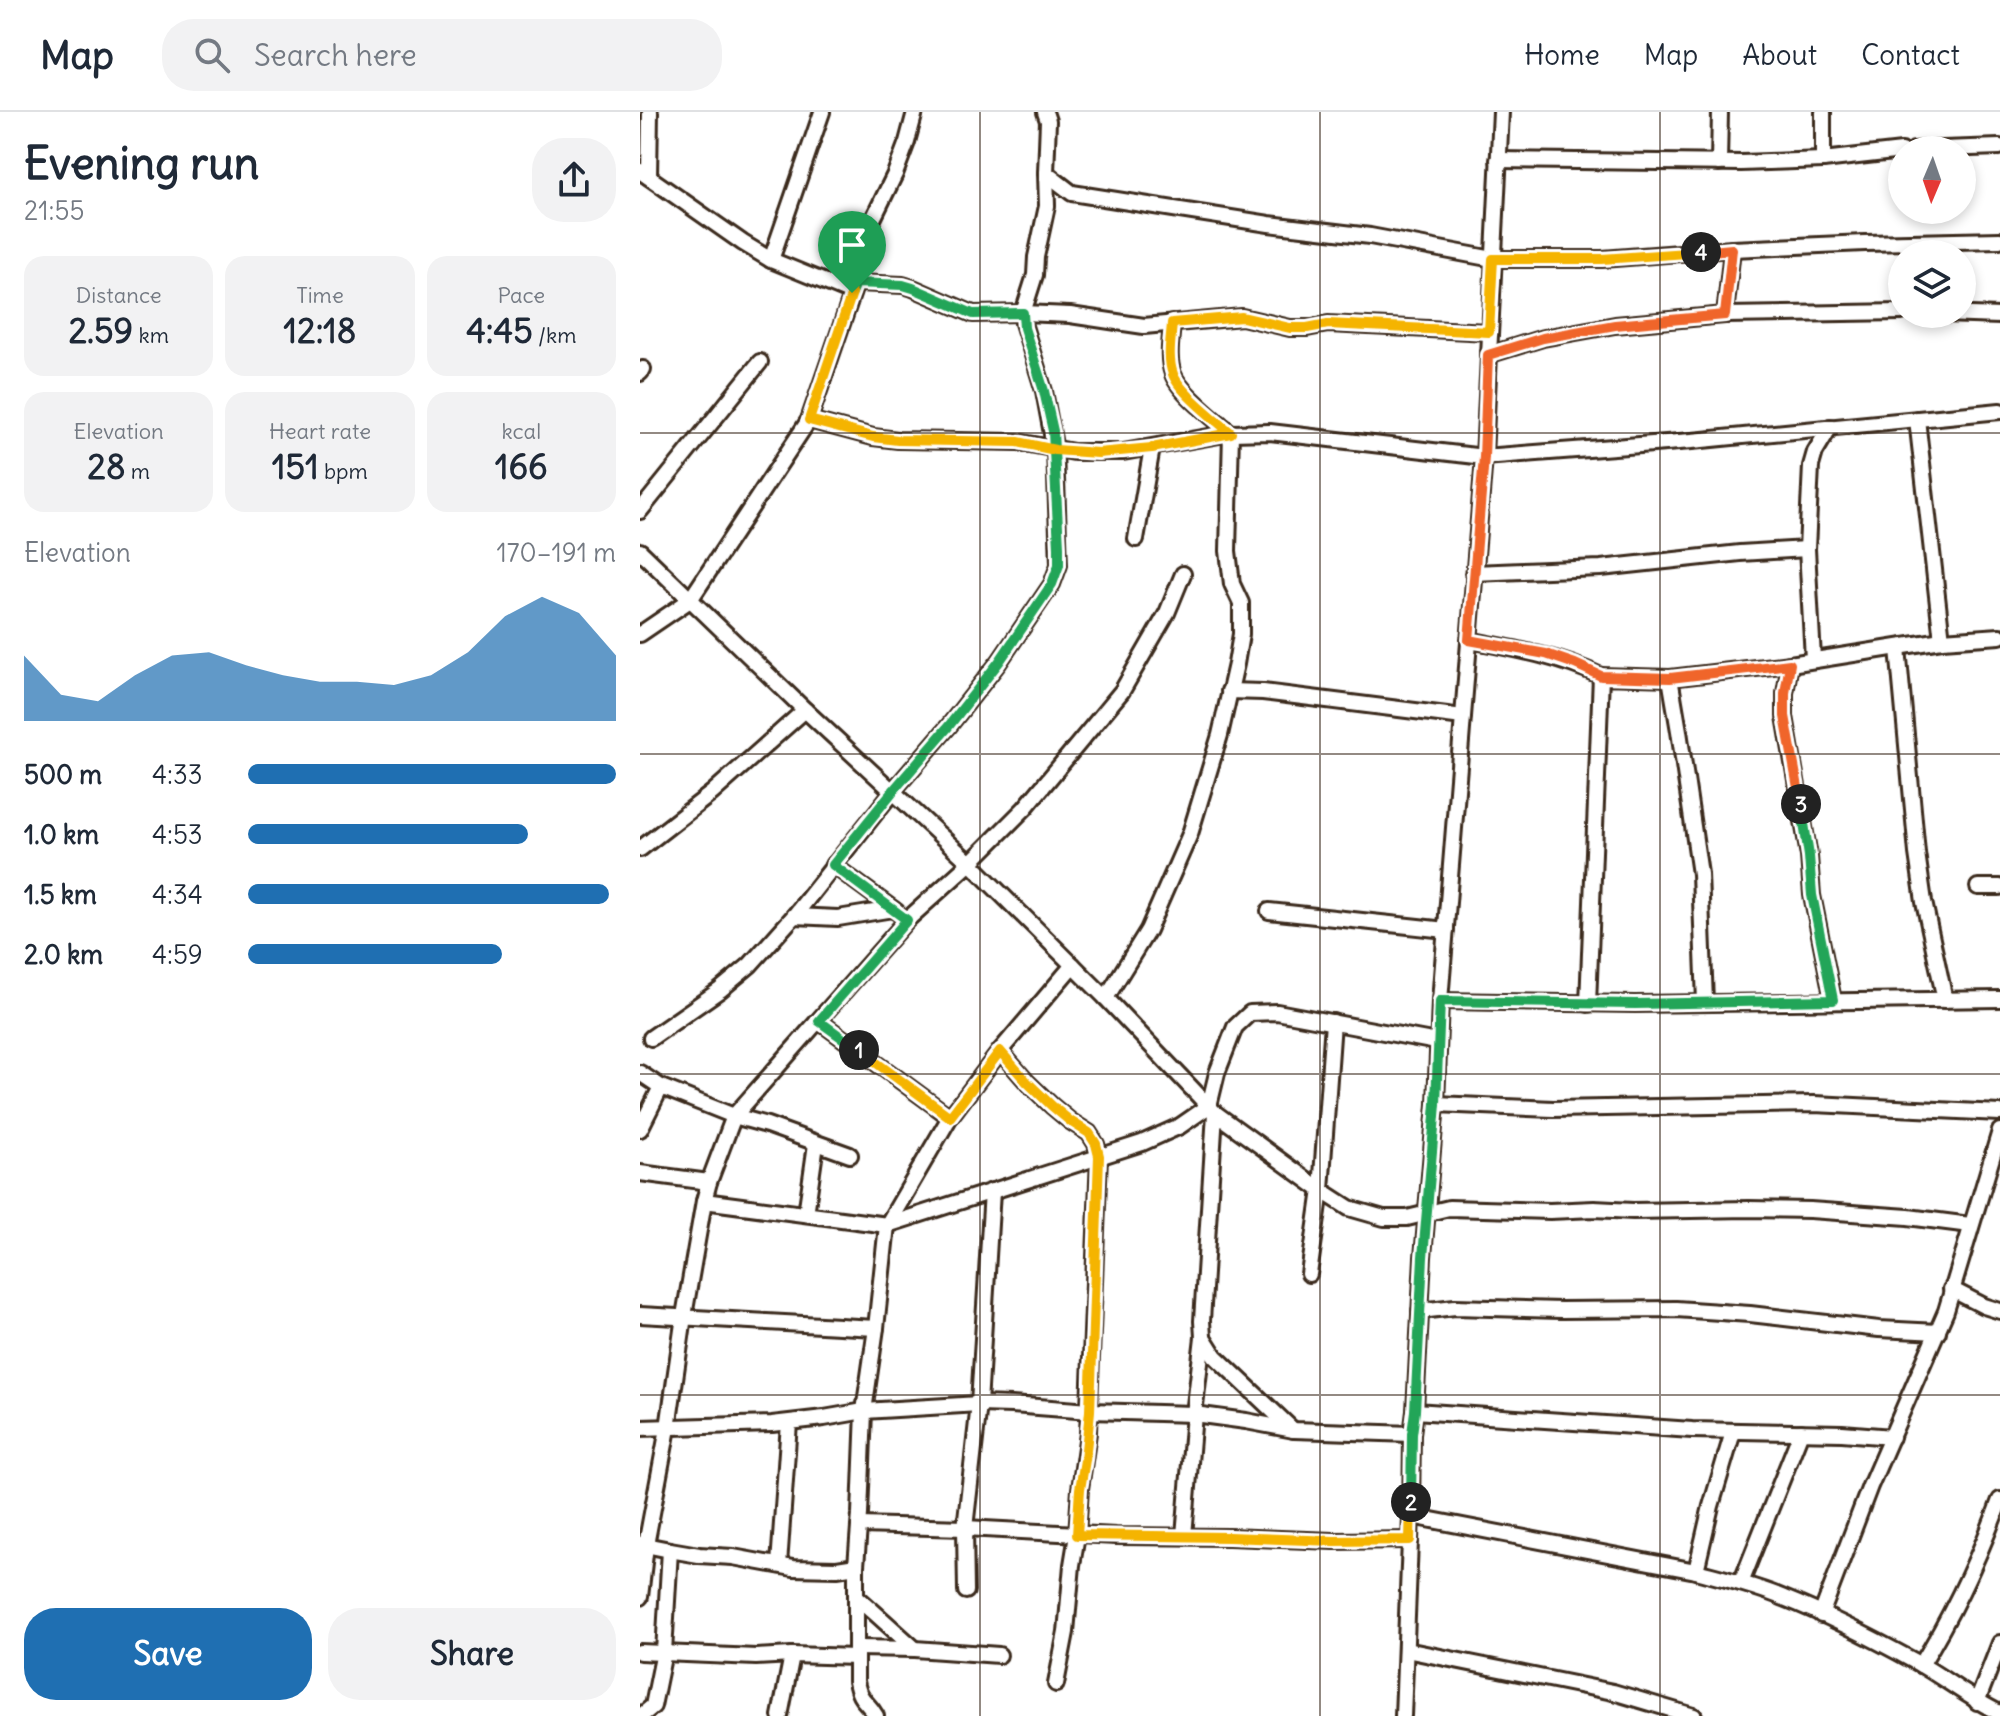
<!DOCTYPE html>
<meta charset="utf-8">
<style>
body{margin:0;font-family:Delius,sans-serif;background:#f2f2f3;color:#1f2937;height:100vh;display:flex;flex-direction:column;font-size:30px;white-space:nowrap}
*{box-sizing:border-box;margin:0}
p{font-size:26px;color:#747a83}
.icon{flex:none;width:44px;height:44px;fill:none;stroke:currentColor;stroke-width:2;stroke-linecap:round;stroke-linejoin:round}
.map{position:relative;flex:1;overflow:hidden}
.sheet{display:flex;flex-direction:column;background:#fff;width:640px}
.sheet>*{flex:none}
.needle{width:52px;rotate:182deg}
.tools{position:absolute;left:1248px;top:24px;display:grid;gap:16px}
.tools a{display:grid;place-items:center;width:88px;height:88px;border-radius:50%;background:#fff;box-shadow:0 4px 12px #0003;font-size:40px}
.pin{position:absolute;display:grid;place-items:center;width:68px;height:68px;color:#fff;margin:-82px -34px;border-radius:50% 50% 50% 0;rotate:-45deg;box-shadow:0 0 8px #0007}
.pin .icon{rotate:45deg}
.km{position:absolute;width:40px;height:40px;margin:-20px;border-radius:50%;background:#222;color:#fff;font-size:22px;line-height:40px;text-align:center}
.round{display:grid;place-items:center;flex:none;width:84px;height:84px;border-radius:32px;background:#f2f2f3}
.head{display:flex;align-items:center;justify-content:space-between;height:136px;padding:0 24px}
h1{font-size:44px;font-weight:700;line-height:60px}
.metrics{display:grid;grid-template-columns:repeat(3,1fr);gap:12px;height:136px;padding:8px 24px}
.metrics div{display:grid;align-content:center;border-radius:20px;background:#f2f2f3;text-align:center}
.metrics b{font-size:34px;font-weight:700}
.metrics small{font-size:22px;font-weight:400}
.metrics p{font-size:22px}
.chart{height:224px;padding:16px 24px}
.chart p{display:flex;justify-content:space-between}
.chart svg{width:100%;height:144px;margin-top:8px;fill:#1f6fb2;opacity:.7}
.action{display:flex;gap:16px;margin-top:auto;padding:16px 24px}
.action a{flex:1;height:92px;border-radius:32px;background:#1f6fb2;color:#fff;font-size:32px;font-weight:700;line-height:92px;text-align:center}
.action a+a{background:#f2f2f3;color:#1f2937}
ul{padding:0 24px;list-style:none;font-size:26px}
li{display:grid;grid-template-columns:128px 96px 1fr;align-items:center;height:60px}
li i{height:20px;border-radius:10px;background:#1f6fb2}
header{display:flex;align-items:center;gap:48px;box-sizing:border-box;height:112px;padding:0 40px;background:#fff;border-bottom:2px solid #e0e1e3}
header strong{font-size:38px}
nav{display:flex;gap:44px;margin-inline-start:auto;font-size:28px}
.search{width:560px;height:72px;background:#f2f2f3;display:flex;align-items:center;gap:20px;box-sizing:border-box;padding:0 28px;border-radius:32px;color:#747a83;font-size:30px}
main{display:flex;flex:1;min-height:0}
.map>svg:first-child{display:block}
</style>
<header>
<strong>Map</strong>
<div class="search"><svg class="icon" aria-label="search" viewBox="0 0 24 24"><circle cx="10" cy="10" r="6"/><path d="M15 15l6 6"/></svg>Search here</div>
<nav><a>Home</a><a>Map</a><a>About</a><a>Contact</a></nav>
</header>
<main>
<section class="sheet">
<div class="head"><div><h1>Evening run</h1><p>21:55</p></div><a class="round"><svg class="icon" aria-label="share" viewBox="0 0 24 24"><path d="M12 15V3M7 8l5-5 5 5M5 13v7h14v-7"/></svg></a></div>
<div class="metrics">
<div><p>Distance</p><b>2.59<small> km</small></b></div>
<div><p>Time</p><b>12:18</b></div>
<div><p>Pace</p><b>4:45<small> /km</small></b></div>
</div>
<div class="metrics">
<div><p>Elevation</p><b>28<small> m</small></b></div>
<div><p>Heart rate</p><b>151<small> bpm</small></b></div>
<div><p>kcal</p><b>166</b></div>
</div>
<div class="chart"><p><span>Elevation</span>170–191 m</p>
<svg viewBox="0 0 160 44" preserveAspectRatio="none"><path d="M0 44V24L10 36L20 38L30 30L40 24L50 23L60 27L70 30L80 32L90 32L100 33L110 30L120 23L130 12L140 6L150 11L160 24V44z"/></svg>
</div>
<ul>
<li><b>500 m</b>4:33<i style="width:100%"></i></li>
<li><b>1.0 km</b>4:53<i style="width:76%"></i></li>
<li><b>1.5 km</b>4:34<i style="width:98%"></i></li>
<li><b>2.0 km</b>4:59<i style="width:69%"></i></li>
</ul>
<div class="action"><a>Save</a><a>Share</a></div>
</section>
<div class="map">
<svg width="1360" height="1604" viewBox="0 0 1360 1604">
<rect width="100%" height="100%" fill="#fff"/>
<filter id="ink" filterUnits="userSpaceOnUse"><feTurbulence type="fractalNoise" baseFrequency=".0125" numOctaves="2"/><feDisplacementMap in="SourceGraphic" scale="16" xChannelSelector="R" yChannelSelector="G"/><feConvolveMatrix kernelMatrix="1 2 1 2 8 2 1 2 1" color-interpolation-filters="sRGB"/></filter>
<g filter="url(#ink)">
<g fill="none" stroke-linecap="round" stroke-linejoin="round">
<g stroke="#3b2a1e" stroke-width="20">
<g id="street">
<polyline points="1274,38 1360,35"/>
<polyline points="858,48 1101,51 1183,48 1262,39"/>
<polyline points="1183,48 1183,0"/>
<polyline points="1079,51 1080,0"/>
<polyline points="0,59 103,131 131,148 212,181"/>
<polyline points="406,61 432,81 629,112 730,124 853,147 962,147 1092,137 1225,131 1360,128"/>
<polyline points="9,65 10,0"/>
<polyline points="131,148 182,0"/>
<polyline points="216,171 263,173 273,176 333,202 383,201 430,203 504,214 602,205 650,216 667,216 688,212 849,220"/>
<polyline points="1303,202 1360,204"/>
<polyline points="1085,203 1092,137"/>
<path d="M 532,211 C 531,227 527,246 533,262 C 539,280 576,308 591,321"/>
<polyline points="848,243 903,226 975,213 1085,203 1262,200"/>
<polyline points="0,261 3,257"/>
<polyline points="1277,307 1302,528"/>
<polyline points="169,308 233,325 258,328 378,330 434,340 483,340 591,321 630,320 844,345 1052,329 1360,299"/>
<polyline points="0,399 120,250"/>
<polyline points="496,427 512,336"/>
<polyline points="0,439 165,598 330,751 466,886 575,1001 681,1078 709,1096 744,1106 767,1106 809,1096 910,1099 954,1097 993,1099 1109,1097 1170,1098 1268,1105 1330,1113"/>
<polyline points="833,461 961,456 1100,441 1167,437"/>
<polyline points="0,522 50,488 169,308 216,171 232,109 255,62 267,30 275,0"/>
<path d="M 829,528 C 876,537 917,544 961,564"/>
<polyline points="1258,536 1277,741 1284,790 1305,888"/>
<polyline points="1173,547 1167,437 1171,354 1175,340 1190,315"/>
<polyline points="1150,552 1145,581 1145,604 1169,744 1172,783 1193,888"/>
<polyline points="1030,566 1039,619 1060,762 1065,890"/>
<polyline points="589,579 623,580 823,605"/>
<polyline points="0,737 72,681 165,598"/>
<polyline points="193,753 257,800"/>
<polyline points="1338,775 1360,775"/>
<polyline points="629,799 806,818"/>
<polyline points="154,804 198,806 253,797"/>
<polyline points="466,886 508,818 550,722 580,623 596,552 601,522 601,491 592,472 588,439 591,321"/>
<polyline points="800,889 995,892 1360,887"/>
<polyline points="948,892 961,564 1030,566 1150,552 1302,528 1360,524"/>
<polyline points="179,909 310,1005"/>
<polyline points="11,926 80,878 110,853 154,804 253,679 308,615 359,550 412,472 419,453 415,338 404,279 383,211 383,201 395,163 396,145 407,94 406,61 408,9 405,0"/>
<polyline points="360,939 387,970 412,994 430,1009 449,1021 456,1032 459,1044 448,1321 440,1377 437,1423 432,1453 426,1520 416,1572"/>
<polyline points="0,961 21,975 94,1004 127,1013 210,1043"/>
<polyline points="796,992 913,997 1174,992 1360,1001"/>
<polyline points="575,1001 562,1209 563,1225 575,1244 653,1318"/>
<polyline points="0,1017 21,975"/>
<polyline points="0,1061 69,1070"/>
<polyline points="64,1089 247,1113 502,1031 540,1014 569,994 577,961 595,915 610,901 637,900 797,930"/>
<polyline points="166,1102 176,1032"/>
<polyline points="669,1162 681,1078 693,910"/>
<polyline points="1311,1177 1344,1194 1360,1199"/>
<polyline points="780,1199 815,1195 921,1198 1036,1197 1110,1202 1239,1217 1298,1220"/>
<polyline points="0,1203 236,1216"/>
<polyline points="775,1299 1052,1318 1202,1321 1252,1325"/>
<polyline points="0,1316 132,1312 184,1306 224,1299 339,1292 372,1293 450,1299 554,1302 606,1309 654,1318 772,1322"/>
<path d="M 771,1404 L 1056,1459 C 1086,1467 1116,1474 1144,1486 C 1190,1504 1234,1527 1276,1550 C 1305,1566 1330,1587 1360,1601"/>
<polyline points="220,1413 325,1416 476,1424 589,1425 694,1429 770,1428"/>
<polyline points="544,1424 554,1302 563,1225"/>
<polyline points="0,1432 30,1438 59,1443 93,1445 153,1456 197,1457 216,1454"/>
<polyline points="139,1453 149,1311"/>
<polyline points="1056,1459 1071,1394 1093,1320"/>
<polyline points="1101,1471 1161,1320"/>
<polyline points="326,1479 325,1416 339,1292 352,1079"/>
<polyline points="216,1484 275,1537"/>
<polyline points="0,1485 6,1433 28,1316 44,1204 64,1089 69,1070 94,1004 267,808 330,751 385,696 482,579 527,501 543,462"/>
<polyline points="1181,1503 1230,1374 1306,1199 1360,1019"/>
<polyline points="217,1536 275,1537 359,1543"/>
<polyline points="766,1538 973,1580 1054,1604"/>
<polyline points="0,1540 116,1545 152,1543 216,1545"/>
<path d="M 1281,1553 C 1313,1501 1339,1446 1360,1388"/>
<polyline points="1337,1590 1360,1531"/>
<polyline points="1,1604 13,1594 24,1540 30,1438"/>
<polyline points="140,1604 152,1543"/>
<path d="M 236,1604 C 226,1587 220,1591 216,1569 L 216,1454 L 220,1402 L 224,1299 L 236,1216 L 247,1113 L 310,1005 L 360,939 L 433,853"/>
<polyline points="763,1604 771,1404 772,1322 775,1299 783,1145 796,992 800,889 844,345 861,0"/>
</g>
</g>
<use href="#street" stroke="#fff" stroke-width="14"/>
</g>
</g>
<g fill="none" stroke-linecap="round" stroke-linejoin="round" filter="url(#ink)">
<g stroke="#fff" stroke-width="16">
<polyline id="split-1" points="212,181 216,171 263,173 273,176 333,202 383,201 384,216 404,279 413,319 419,435 419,453 412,472 359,550 308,615 253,679 193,753 267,808 179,909 219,938"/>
</g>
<g stroke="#fff" stroke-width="16">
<polyline id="split-2" points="219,938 310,1005 360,939 387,970 412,994 430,1009 449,1021 456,1032 459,1044 450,1299 445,1348 440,1377 437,1423 589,1425 694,1429 770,1428 771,1390"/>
</g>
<g stroke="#fff" stroke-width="16">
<polyline id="split-3" points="771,1390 772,1322 775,1299 783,1145 796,992 800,889 995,892 1193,888 1172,783 1169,744 1161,692"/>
</g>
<g stroke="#fff" stroke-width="16">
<polyline id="split-4" points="1061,140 1092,137 1085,203 975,213 903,226 848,243 844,345 829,528 906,542 935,552 961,564 1030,566 1150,552 1145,581 1145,604 1161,692"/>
</g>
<g stroke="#fff" stroke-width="16">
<path id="split-5" d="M 212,181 L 169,308 L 233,325 L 258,328 L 378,330 L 415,338 L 458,341 L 512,336 L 591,321 C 576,308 539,280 533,262 C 527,246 531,227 532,211 L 602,205 L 650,216 L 667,216 L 688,212 L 849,220 L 853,147 L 962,147 L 1061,140"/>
</g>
<use href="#split-1" stroke="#22a559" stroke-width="10"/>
<use href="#split-2" stroke="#f5b400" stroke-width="10"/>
<use href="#split-3" stroke="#22a559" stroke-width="10"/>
<use href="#split-4" stroke="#f0652b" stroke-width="10"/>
<use href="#split-5" stroke="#f5b400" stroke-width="10"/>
</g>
<path fill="none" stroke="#3b2a1e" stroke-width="2" stroke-opacity="0.55" d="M 340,0 L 340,1604M 680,0 L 680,1604M 1020,0 L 1020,1604M 0,321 L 1360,321M 0,642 L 1360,642M 0,962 L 1360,962M 0,1283 L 1360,1283"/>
</svg>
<div class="tools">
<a><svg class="needle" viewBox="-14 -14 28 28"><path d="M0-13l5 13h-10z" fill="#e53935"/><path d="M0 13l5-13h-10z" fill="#747a83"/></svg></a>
<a><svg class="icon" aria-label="layers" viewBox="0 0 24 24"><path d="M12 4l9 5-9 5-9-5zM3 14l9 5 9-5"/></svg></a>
</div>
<div class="pin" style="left:212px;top:181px;background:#1e9e55"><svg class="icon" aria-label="arrive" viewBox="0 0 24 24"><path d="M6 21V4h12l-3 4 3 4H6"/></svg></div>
<b class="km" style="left:219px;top:938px">1</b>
<b class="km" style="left:771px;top:1390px">2</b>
<b class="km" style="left:1161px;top:692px">3</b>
<b class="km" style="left:1061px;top:140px">4</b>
</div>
</main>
